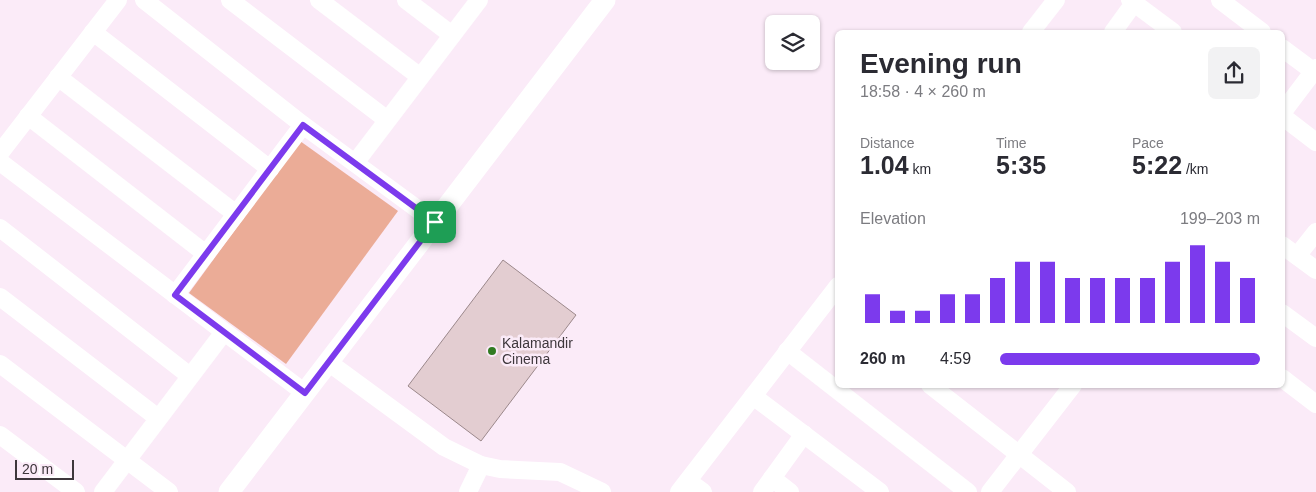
<!DOCTYPE html>
<meta charset="utf-8">
<style>
body{margin:0;font-family:Helvetica,sans-serif;background:#f2f2f3;color:#2b2b33;height:100vh;display:flex;flex-direction:column;font-size:19px;white-space:nowrap}
*{box-sizing:border-box;margin:0}
p{font-size:16px;color:#7c7c81}
.icon{flex:none;width:28px;height:28px;fill:none;stroke:currentColor;stroke-width:2;stroke-linecap:round;stroke-linejoin:round}
.map{position:relative;flex:1;overflow:hidden}
.sheet{position:absolute;left:835px;top:30px;width:450px;height:358px;display:flex;flex-direction:column;background:#fff;border-radius:8px;box-shadow:0 1px 4px #0004}
.sheet>*{flex:none}
.controls{position:absolute;left:765px;top:15px;display:grid;gap:10px}
.controls a{display:grid;place-items:center;width:55px;height:55px;border-radius:8px;background:#fff;box-shadow:0 1px 4px #0004;font-size:25px}
.scale{position:absolute;left:15px;bottom:12px;width:59px;box-sizing:border-box;padding-left:5px;border:2px solid #3e373c;border-top:0;font-size:14px;line-height:18px;white-space:nowrap;color:#3e373c;-webkit-text-stroke:4px #fbebf8;paint-order:stroke}
.pin{position:absolute;display:grid;place-items:center;width:42px;height:42px;color:#fff;margin:-21px;border-radius:10px;box-shadow:0 2px 8px #0006}
.round{display:grid;place-items:center;flex:none;width:52px;height:52px;border-radius:8px;background:#f2f2f3}
.overview{display:flex;align-items:center;justify-content:space-between;height:85px;padding:0 25px}
h1{font-size:28px;font-weight:700;line-height:38px}
.figures{display:grid;grid-template-columns:repeat(3,1fr);gap:8px;height:85px;padding:5px 25px}
.figures div{display:grid;align-content:center}
.figures b{font-size:25px;font-weight:700}
.figures small{font-size:14px;font-weight:400}
.figures p{font-size:14px}
.chart{height:140px;padding:10px 25px}
.chart p{display:flex;justify-content:space-between}
.chart svg{width:100%;height:90px;margin-top:5px;stroke:#7c3aed;stroke-width:6}
ul{padding:0 25px;list-style:none;font-size:16px}
li{display:grid;grid-template-columns:80px 60px 1fr;align-items:center;height:38px}
li i{height:12px;border-radius:6px;background:#7c3aed}
.map>svg:first-child{display:block}
</style>
<div class="map">
<svg width="1316" height="492" viewBox="0 0 1316 492">
<rect width="100%" height="100%" fill="#fbebf8"/>
<polygon fill="#ebac97" points="300,141 398,211 286,364 189,293"/>
<polygon fill="#e3cdd1" stroke="#9b888b" points="503,260 576,315 481,441 408,386"/>
<g fill="none" stroke-linecap="round" stroke-linejoin="round">
<g stroke="#fff" stroke-width="18">
<polyline points="144,0 303,125 435,222"/>
<polyline points="230,0 386,119"/>
<polyline points="319,0 419,76"/>
<polyline points="406,0 452,35"/>
<polyline points="1130,0 1173,32"/>
<polyline points="1220,0 1262,32"/>
<polyline points="93,32 270,169"/>
<polyline points="1031,32 1056,0"/>
<polyline points="1113,32 1134,3"/>
<polyline points="1282,48 1313,71"/>
<polyline points="58,77 236,214"/>
<polyline points="1282,113 1316,68"/>
<polyline points="28,116 206,254"/>
<polyline points="1282,116 1316,142"/>
<polyline points="0,153 118,0"/>
<polyline points="0,162 305,393"/>
<polyline points="355,163 479,0"/>
<polyline points="0,228 190,376"/>
<polyline points="1282,245 1316,270"/>
<polyline points="1297,256 1316,232"/>
<polyline points="175,295 303,125"/>
<polyline points="0,297 158,418"/>
<polyline points="1282,313 1316,338"/>
<polyline points="787,351 968,492"/>
<polyline points="328,362 444,447 481,465 500,469 560,472 602,492"/>
<polyline points="0,364 169,492"/>
<polyline points="1282,378 1316,404"/>
<polyline points="930,385 1067,492"/>
<polyline points="753,396 880,492"/>
<polyline points="0,435 76,492"/>
<polyline points="772,478 790,492"/>
<polyline points="688,481 703,492"/>
<polyline points="103,492 224,332"/>
<polyline points="468,492 481,465"/>
<polyline points="679,492 838,286"/>
<polyline points="762,492 804,434"/>
<polyline points="990,492 1073,385"/>
</g>
<polyline stroke="#fff" stroke-width="21" points="229,492 605,0"/>
</g>
<g fill="none" stroke-linecap="round" stroke-linejoin="round">
<g stroke="#fff" stroke-width="10">
<polygon id="route" points="303,125 435,222 305,393 175,295"/>
</g>
<use href="#route" stroke="#7c3aed" stroke-width="6"/>
</g>
<circle fill="#317b21" stroke="#fbebf8" stroke-width="2" cx="492" cy="351" r="5"/>
<g text-anchor="middle" dominant-baseline="central" stroke-width="5" stroke-linejoin="round" paint-order="stroke">
<g font-size="14" fill="#3e373c" stroke="#fbebf8" text-anchor="start">
<text x="502" y="343">Kalamandir<tspan x="502" dy="16">Cinema</tspan></text>
</g>
</g>
</svg>
<div class="controls">
<a><svg class="icon" aria-label="layers" viewBox="0 0 24 24"><path d="M12 4l9 5-9 5-9-5zM3 14l9 5 9-5"/></svg></a>
</div>
<div class="scale">20 m</div>
<div class="pin" style="left:435px;top:222px;background:#1e9e55"><svg class="icon" aria-label="arrive" viewBox="0 0 24 24"><path d="M6 21V4h12l-3 4 3 4H6"/></svg></div>
<section class="sheet">
<div class="overview"><div><h1>Evening run</h1><p>18:58 · 4 × 260 m</p></div><a class="round"><svg class="icon" aria-label="share" viewBox="0 0 24 24"><path d="M12 15V3M7 8l5-5 5 5M5 13v7h14v-7"/></svg></a></div>
<div class="figures">
<div><p>Distance</p><b>1.04<small> km</small></b></div>
<div><p>Time</p><b>5:35</b></div>
<div><p>Pace</p><b>5:22<small> /km</small></b></div>
</div>
<div class="chart"><p><span>Elevation</span>199–203 m</p>
<svg viewBox="0 0 160 44" preserveAspectRatio="none"><path d="M5 44V30M15 44V38M25 44V38M35 44V30M45 44V30M55 44V22M65 44V14M75 44V14M85 44V22M95 44V22M105 44V22M115 44V22M125 44V14M135 44V6M145 44V14M155 44V22"/></svg>
</div>
<ul>
<li><b>260 m</b>4:59<i style="width:100%"></i></li>
</ul>
</section>
</div>
